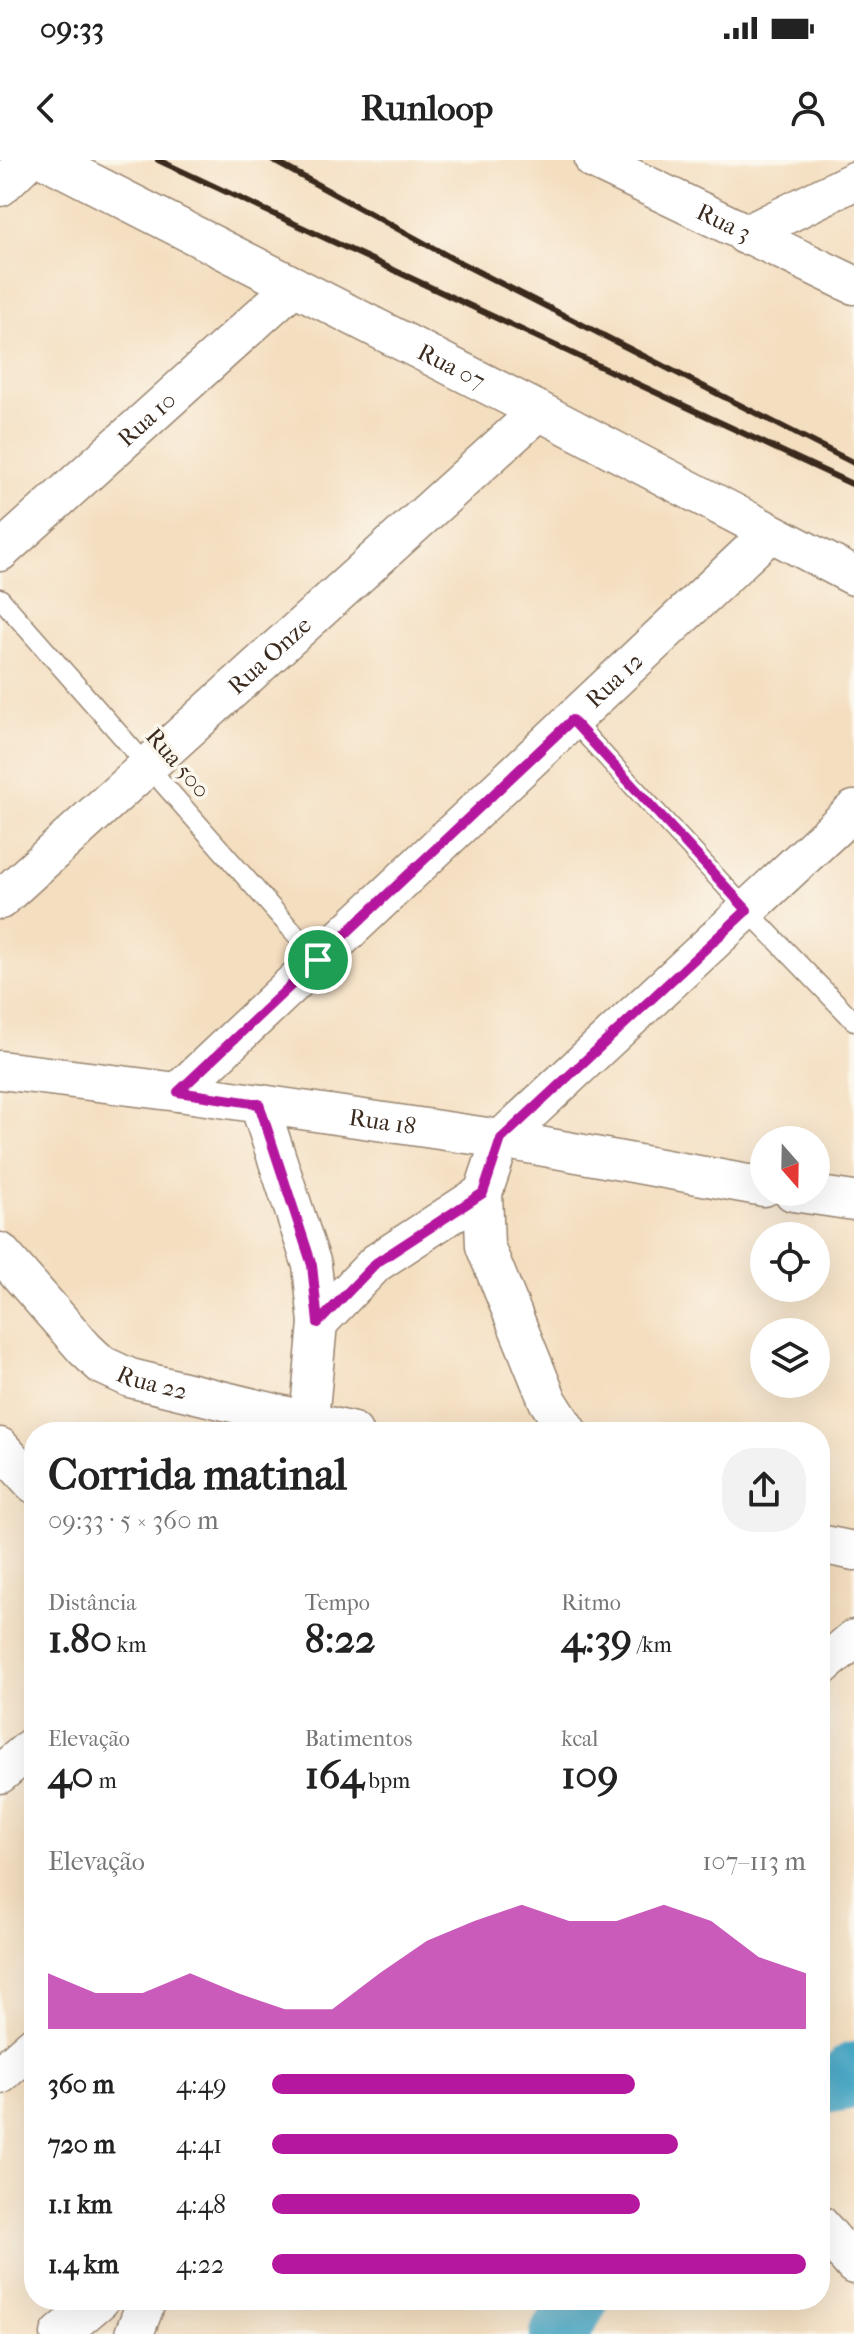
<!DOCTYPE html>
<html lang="pt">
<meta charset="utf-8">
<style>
body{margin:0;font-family:"IM FELL French Canon",serif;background:#f2f2f2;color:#222;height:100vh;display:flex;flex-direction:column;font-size:30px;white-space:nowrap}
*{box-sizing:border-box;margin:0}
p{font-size:26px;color:#767676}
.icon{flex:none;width:44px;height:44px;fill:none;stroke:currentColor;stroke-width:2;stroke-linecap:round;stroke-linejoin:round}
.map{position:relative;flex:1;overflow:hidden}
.panel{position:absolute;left:24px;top:1262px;width:806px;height:888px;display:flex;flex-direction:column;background:#fff;border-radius:32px;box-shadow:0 8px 32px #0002}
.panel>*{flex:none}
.needle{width:52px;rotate:160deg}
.fabs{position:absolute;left:750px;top:966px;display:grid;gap:16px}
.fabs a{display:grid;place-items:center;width:80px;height:80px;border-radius:50%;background:#fff;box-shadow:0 8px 32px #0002;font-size:40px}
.pin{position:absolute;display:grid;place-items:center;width:68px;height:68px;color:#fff;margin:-34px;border:4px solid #fff;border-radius:50%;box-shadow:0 2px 8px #0007}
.round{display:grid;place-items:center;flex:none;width:84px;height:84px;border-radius:32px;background:#f2f2f2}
.head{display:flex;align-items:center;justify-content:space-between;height:136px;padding:0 24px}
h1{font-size:44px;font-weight:700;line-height:60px}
.stats{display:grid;grid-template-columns:repeat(3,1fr);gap:12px;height:136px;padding:8px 24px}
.stats div{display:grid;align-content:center}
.stats b{font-size:40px;font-weight:700}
.stats small{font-size:22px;font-weight:400}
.stats p{font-size:22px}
.chart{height:224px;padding:16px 24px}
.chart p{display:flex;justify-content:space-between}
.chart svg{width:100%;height:144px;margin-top:8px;fill:#b5179e;opacity:.7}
ul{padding:0 24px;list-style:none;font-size:26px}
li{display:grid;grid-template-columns:128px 96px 1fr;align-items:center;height:60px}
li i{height:20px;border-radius:10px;background:#b5179e}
.status{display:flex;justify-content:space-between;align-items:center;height:56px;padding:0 40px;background:#fff;direction:ltr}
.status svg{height:22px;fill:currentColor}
header{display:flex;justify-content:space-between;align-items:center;height:104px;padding:0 24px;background:#fff;font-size:36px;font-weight:700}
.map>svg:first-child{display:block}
</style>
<div class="status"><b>09:33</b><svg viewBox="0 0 49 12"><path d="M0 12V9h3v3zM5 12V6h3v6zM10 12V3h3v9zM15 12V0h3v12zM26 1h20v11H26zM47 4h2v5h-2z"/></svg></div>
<header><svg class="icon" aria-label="back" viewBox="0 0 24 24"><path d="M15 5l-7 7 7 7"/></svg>Runloop<svg class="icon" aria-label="person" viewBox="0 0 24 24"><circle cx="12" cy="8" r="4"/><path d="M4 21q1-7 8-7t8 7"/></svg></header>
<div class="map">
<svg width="854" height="2174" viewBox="0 0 854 2174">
<rect width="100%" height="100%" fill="#fbf7ec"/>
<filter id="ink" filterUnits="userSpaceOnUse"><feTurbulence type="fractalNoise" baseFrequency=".0125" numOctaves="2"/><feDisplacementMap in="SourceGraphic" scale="16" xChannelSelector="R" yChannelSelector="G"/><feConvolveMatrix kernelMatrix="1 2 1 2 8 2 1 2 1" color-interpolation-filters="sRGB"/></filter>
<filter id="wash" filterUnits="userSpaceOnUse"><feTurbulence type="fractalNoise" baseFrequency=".006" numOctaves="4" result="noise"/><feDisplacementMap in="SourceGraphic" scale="32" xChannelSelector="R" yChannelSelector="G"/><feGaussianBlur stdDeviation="1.8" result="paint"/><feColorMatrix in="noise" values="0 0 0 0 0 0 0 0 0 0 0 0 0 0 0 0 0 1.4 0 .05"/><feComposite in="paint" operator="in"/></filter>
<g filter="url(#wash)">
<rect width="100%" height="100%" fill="#f4dec0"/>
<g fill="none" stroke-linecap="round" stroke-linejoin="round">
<g stroke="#47a7c6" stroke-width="58">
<polyline points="820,1926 842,1922 854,1911"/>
<polyline points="559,2174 580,2140"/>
</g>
</g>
</g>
<g filter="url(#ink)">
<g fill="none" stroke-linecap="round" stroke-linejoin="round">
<g stroke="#98846f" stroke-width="21">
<g id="lane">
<polyline points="0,438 318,800"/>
<polyline points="572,560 747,750 854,861"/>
</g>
</g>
<g stroke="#98846f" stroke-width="41">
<g id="street">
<path id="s1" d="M 47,0 L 539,251 L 854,416"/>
<path id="s2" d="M 594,0 L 854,125"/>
<polyline points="0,27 28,0"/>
<polyline points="745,75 854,21"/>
<path id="s3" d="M 0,392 L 294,126"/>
<path id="s4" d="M 0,740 L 539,251"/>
<path id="s5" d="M 0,910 L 178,932 L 501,979 L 764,1027"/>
<path id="s6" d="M 178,932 L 770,373"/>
<polyline points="259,944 312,1105 318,1163 309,1260"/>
<polyline points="793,1032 854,1041"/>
<path id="s7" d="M 0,1092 L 85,1189 L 102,1205 L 130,1218 L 353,1272"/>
<polyline points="318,1163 376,1103 483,1033"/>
<polyline points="568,1272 548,1241 485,1086 483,1033 501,979 854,650"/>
<polyline points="0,1287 34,1324"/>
<polyline points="820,1384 854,1391"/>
<polyline points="820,1508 854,1479"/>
<polyline points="0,1614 34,1585"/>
<polyline points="0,1915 34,1885"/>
<polyline points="820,2065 854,2105"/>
<polyline points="60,2174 100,2140"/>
<polyline points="134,2174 147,2140"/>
</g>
</g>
<use href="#lane" stroke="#fff" stroke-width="18"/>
<use href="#street" stroke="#fff" stroke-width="38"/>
<g stroke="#3b2a1e" stroke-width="6">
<polyline points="158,0 854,325"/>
<polyline points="272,0 455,100 854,303"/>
</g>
</g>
</g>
<g fill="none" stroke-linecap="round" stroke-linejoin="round" filter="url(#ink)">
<g stroke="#fff" stroke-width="16">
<polygon id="route" points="572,560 747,750 501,979 483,1033 376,1103 318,1163 312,1105 259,944 178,932"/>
</g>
<use href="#route" stroke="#b5179e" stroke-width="10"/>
</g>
<g text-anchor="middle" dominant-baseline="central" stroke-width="7" stroke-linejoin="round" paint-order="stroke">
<g font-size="24" fill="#3b2a1e" stroke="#fbf7ec">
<text stroke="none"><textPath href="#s2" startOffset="144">Rua 3</textPath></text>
<text stroke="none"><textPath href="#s1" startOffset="454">Rua 07</textPath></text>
<text stroke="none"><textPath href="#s3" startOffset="198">Rua 10</textPath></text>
<text stroke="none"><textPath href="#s4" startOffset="364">Rua Onze</textPath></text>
<text stroke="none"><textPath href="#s6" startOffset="600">Rua 12</textPath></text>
<text transform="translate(178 603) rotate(49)">Rua 500</text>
<text stroke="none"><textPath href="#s5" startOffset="386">Rua 18</textPath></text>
<text stroke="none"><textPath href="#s7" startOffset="206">Rua 22</textPath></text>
</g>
</g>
</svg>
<div class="fabs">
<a><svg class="needle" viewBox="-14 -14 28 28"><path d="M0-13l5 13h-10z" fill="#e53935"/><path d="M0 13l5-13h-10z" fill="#767676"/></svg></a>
<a><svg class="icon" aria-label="locate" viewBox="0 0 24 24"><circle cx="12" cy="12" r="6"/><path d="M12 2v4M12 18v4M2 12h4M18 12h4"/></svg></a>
<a><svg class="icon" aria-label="layers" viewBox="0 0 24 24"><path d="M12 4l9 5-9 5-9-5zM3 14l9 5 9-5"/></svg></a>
</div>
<div class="pin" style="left:318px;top:800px;background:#1e9e55"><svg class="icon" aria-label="arrive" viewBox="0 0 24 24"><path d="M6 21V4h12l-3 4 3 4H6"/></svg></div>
<section class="panel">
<div class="head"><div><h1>Corrida matinal</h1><p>09:33 · 5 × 360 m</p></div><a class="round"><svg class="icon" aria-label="share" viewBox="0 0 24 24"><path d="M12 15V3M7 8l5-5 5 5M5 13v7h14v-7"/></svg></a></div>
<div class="stats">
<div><p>Distância</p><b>1.80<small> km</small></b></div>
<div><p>Tempo</p><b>8:22</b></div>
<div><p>Ritmo</p><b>4:39<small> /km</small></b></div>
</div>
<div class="stats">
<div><p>Elevação</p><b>40<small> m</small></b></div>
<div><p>Batimentos</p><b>164<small> bpm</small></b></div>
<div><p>kcal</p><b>109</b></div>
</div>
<div class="chart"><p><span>Elevação</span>107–113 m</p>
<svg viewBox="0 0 160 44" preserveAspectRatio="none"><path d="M0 44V27L10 33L20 33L30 27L40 33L50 38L60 38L70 27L80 17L90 11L100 6L110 11L120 11L130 6L140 11L150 22L160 27V44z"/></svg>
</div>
<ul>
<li><b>360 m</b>4:49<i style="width:68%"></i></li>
<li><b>720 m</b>4:41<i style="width:76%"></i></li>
<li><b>1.1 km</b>4:48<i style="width:69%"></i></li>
<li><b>1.4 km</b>4:22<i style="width:100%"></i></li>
</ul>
</section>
</div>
